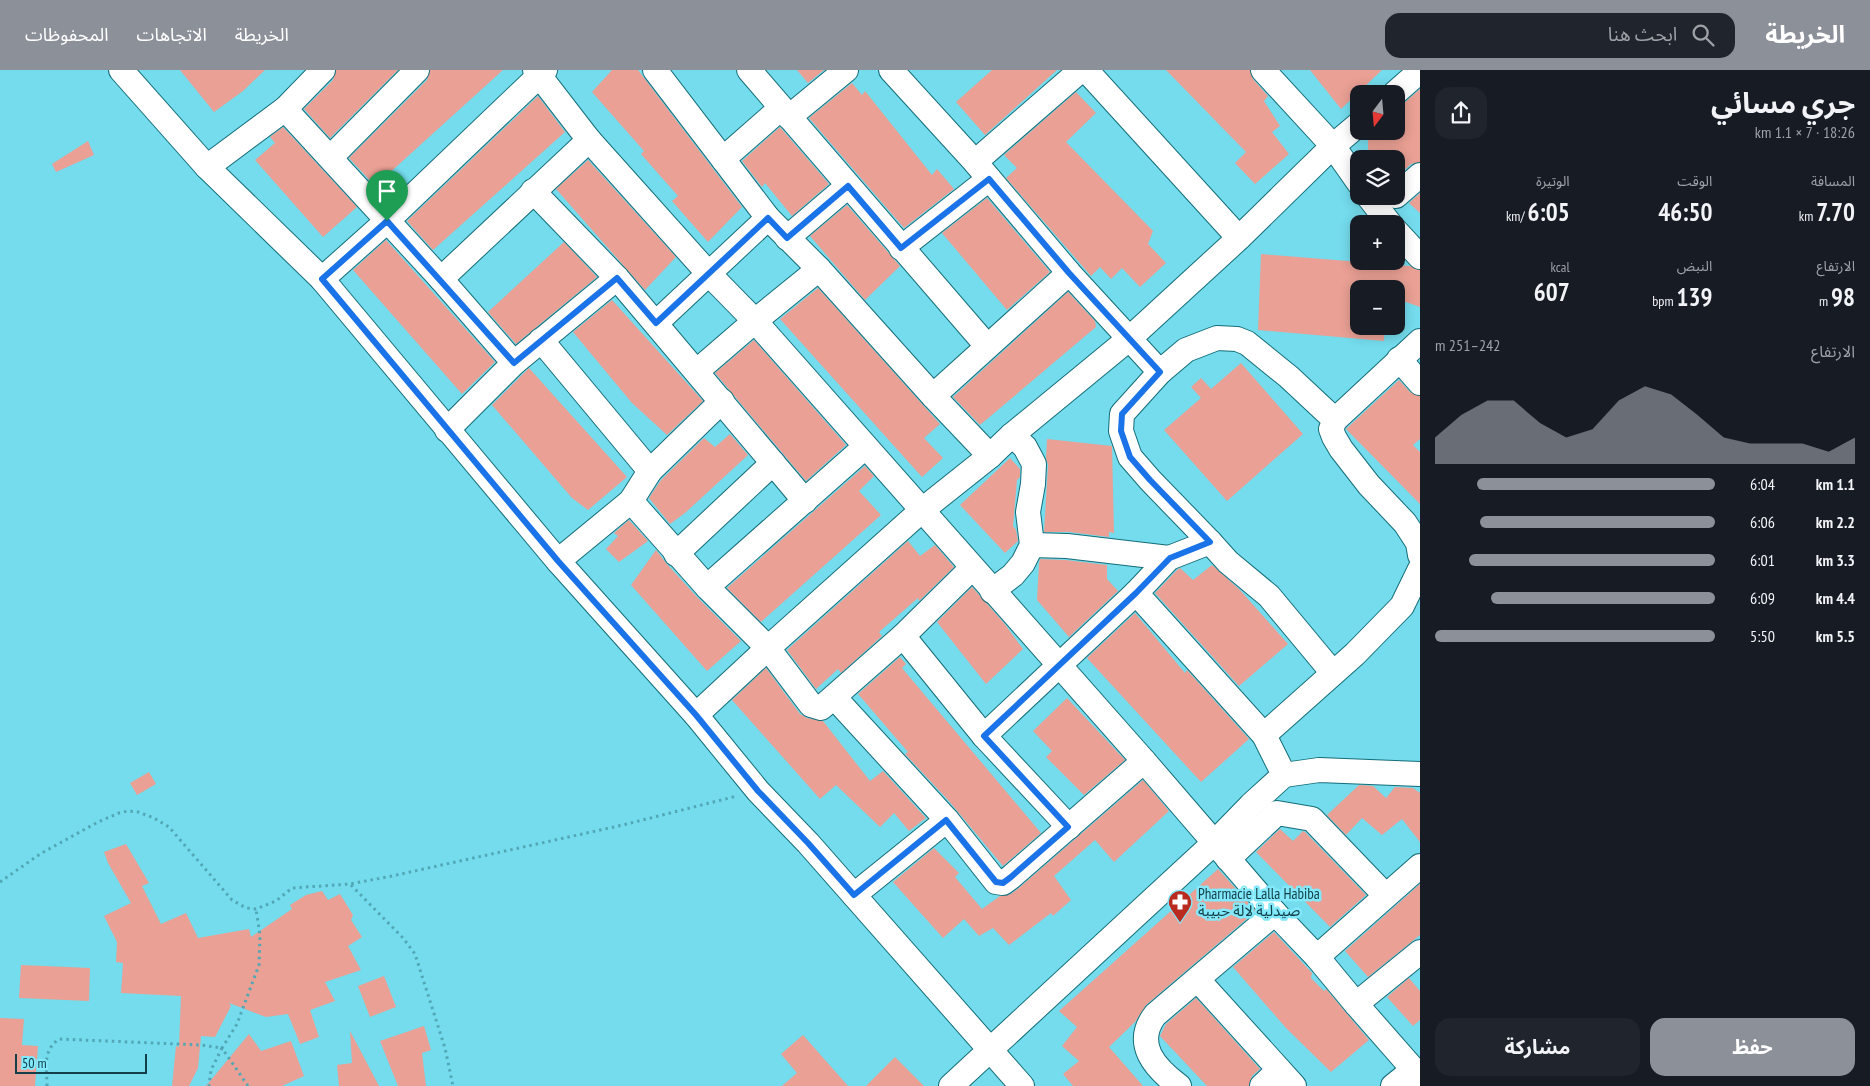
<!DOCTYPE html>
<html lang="ar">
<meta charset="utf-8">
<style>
body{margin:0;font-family:"PT Sans Narrow","Noto Sans Arabic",sans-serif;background:#20242c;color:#f1f3f6;direction:rtl;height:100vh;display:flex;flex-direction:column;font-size:19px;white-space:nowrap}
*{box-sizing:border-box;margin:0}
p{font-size:16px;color:#9ea1a6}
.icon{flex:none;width:28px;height:28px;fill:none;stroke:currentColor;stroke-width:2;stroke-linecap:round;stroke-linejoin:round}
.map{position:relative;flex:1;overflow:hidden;direction:ltr}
.details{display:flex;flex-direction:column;background:#171b24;width:450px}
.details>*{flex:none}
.needle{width:32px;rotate:196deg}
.fabs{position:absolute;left:1350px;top:15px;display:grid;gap:10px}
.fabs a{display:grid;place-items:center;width:55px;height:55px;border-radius:10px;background:#171b24;box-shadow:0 2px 12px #0003;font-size:25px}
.scale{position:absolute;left:15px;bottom:12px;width:132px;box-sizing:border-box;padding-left:5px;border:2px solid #134048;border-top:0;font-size:14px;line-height:18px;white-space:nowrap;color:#134048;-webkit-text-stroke:4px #81e9fb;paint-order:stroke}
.pin{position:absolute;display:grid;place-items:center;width:42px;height:42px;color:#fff;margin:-51px -21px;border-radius:50% 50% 50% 0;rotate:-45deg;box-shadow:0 0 5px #0007}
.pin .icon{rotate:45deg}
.round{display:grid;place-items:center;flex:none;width:52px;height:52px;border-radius:15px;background:#20242c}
.summary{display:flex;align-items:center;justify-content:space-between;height:85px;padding:0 15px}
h1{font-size:28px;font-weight:700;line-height:38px}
.figures{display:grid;grid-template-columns:repeat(3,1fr);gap:8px;height:85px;padding:5px 15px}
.figures div{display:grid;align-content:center}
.figures b{font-size:25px;font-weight:700}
.figures small{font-size:14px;font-weight:400}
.figures p{font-size:14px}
.chart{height:140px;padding:10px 15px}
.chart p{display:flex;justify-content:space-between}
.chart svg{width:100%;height:90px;margin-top:5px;fill:#8c9099;opacity:.7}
.button{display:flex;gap:10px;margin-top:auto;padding:10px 15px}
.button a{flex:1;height:58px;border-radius:15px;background:#8c9099;color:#fff;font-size:20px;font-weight:700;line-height:58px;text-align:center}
.button a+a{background:#20242c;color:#f1f3f6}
ul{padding:0 15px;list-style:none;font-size:16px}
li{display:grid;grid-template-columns:80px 60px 1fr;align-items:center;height:38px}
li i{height:12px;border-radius:6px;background:#8c9099}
header{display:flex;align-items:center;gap:30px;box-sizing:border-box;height:70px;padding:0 25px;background:#8c9099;color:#fff}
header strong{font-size:24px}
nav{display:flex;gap:28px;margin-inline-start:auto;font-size:18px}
.search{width:350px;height:45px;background:#20242c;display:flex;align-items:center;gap:12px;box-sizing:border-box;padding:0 18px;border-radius:15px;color:#9ea1a6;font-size:19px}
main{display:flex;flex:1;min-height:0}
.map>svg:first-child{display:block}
</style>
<header>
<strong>الخريطة</strong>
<div class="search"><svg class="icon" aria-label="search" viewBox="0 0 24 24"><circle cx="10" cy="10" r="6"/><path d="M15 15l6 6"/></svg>ابحث هنا</div>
<nav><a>الخريطة</a><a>الاتجاهات</a><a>المحفوظات</a></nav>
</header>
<main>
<section class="details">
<div class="summary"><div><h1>جري مسائي</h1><p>18:26 · 7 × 1.1 km</p></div><a class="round"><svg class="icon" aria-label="share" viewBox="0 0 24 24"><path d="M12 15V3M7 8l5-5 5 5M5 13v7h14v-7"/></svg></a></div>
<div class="figures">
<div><p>المسافة</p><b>7.70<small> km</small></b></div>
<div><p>الوقت</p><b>46:50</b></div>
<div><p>الوتيرة</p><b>6:05<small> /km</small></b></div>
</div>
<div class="figures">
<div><p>الارتفاع</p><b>98<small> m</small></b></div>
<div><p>النبض</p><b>139<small> bpm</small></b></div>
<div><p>kcal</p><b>607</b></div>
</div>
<div class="chart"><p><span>الارتفاع</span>242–251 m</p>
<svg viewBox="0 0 160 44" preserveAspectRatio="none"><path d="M0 44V31L10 20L20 13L30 13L40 24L50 31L60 27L70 13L80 6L90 10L100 20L110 31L120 34L130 34L140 34L150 38L160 31V44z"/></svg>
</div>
<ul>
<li><b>1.1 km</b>6:04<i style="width:85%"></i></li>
<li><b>2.2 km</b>6:06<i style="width:84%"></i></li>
<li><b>3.3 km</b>6:01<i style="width:88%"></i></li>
<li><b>4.4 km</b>6:09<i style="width:80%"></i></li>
<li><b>5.5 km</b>5:50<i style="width:100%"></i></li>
</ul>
<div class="button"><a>حفظ</a><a>مشاركة</a></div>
</section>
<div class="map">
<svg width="1420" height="1016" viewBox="0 0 1420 1016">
<rect width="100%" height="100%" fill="#74dced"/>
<g fill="#eaa094">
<polygon points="180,0 265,0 243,21 214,42"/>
<polygon points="336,0 398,0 330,68 304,39 333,10"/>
<polygon points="430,0 503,0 375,116 349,88 427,10"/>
<polygon points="612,0 638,0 742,137 708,172 672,131 678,126 641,84 644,81 592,22"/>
<polygon points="797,0 824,0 808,13"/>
<polygon points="992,0 1057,0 985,65 956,32"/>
<polygon points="1166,0 1250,0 1253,9 1268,26 1264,31 1280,56 1272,62 1289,84 1255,114 1235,93 1246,82"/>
<polygon points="1310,0 1382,0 1341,39"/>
<polygon points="852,13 862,25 865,21 932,105 937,99 954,119 904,158 809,48"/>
<polygon points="1420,19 1420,92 1411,94 1396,108 1396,89 1376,89 1368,79 1368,64 1370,61 1396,61 1396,38 1403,34"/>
<polygon points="1076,22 1096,43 1066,72 1153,161 1148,174 1166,193 1140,217 1122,198 1111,209 1100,197 1091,206 1006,108 1017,98 1004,85"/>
<polygon points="538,26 565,62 433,180 407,151"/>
<polygon points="283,57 357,137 323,167 255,90 275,73 270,67"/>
<polygon points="780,57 829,114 792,146 765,113 762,117 742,91"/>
<polygon points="88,71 94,85 56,102 52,94"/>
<polygon points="588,90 676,187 645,220 556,119"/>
<polygon points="1420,123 1420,143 1409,133"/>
<polygon points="987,128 1050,202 1007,240 942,163"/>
<polygon points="847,135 900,196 865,230 810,166"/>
<polygon points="386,170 495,292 462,324 353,200"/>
<polygon points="564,172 597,207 516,274 488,242"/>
<polygon points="1261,184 1410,196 1420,200 1420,237 1403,231 1396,225 1396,219 1359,219 1359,256 1385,256 1384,271 1258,260"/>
<polygon points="818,218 940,354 924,368 943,388 922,407 780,249"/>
<polygon points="1068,222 1095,251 1096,257 980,355 953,327"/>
<polygon points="612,230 703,331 667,365 632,333 573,262"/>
<polygon points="754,270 846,375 806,411 715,303"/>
<polygon points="1241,293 1303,364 1227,431 1164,360 1201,328 1191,317 1201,308 1211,319"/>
<polygon points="529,298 627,407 588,440 572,428 492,335"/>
<polygon points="1399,310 1410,322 1420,326 1420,369 1413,375 1420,382 1420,434 1346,359"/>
<polygon points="730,364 748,385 685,443 670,454 649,428 661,410 704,368 715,377"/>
<polygon points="1047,369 1112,376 1114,463 1109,462 1109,467 1069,462 1044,462 1048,395 1046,388"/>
<polygon points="1010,388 1020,399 1020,407 1017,410 1013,456 1016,460 1018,471 1005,483 960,435"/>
<polygon points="865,396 874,406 859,421 881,445 761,552 727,518"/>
<polygon points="629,450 648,471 619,492 606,479 618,466 614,463"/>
<polygon points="908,471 920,486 935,475 954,497 919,531 918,528 879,562 882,566 841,603 838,599 816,619 787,580"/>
<polygon points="656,480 666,493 697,527 741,571 707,601 631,515"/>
<polygon points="1040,489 1066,490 1107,495 1107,509 1118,521 1069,567 1037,530 1039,493"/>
<polygon points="1212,495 1240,520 1288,574 1239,616 1155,523 1177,500 1180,498 1193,510"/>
<polygon points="972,517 1004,553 1023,579 986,614 937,552"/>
<polygon points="1135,543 1185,603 1187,600 1249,669 1201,712 1087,588"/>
<polygon points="900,587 906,594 902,598 1041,763 1003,796 948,730 905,684 908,682 858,624"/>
<polygon points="766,598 800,644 807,648 823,651 870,711 883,701 926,748 909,761 894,743 880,757 836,715 820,729 732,630"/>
<polygon points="1067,628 1125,690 1084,725 1046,687 1052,681 1033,661"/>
<polygon points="149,702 156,714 137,725 130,713"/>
<polygon points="1143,710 1169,741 1114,792 1095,770 1054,806 1071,830 1053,846 1051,843 1009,875 993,858 979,866 964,849 943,868 893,812 934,778 959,803 955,807 982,839 1000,826 1011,824 1020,817"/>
<polygon points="1359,715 1373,716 1386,728 1395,717 1413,718 1420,723 1420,772 1402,749 1382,765 1362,748 1346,765 1327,745"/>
<polygon points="1280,759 1293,771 1303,761 1305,762 1366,825 1330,857 1256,782"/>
<polygon points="126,774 149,813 142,816 161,854 186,843 198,868 249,859 251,867 292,839 290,835 306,825 322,821 328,830 340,824 353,845 351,850 362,867 348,876 361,900 325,912 335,931 310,940 319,967 300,974 288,944 266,947 229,933 231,936 215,967 201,966 198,998 189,1016 172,1016 176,976 179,977 181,926 121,923 123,893 116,892 117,872 104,846 131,833 108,793 104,782"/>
<polygon points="1218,799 1256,841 1146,935 1135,952 1109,977 1143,1016 1073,1016 1063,1004 1079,991 1062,976 1077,957 1059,941"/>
<polygon points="1420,814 1420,865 1368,907 1345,881"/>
<polygon points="1274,862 1312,903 1311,908 1324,921 1326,919 1369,970 1331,1002 1286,958 1233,897"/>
<polygon points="21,895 90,898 89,931 19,928"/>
<polygon points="384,906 396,937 370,947 358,916"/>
<polygon points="1409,908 1420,921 1420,950 1413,956 1387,927"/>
<polygon points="1196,928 1260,999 1252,1006 1249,1016 1207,1016 1160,966 1166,954"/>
<polygon points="0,948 24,949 22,975 38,976 35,1016 0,1016"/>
<polygon points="424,956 431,980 422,983 426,1016 398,1016 380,971"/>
<polygon points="350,961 379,1016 339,1016 337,995 352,993"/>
<polygon points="249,964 261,981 291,971 304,1006 282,1016 206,1016"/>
<polygon points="803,965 848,1016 782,1016 797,1003 781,984"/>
<polygon points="895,987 924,1016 866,1016"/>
</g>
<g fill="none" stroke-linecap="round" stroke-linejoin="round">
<g stroke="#136d79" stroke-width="26">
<g id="minor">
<polyline points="121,0 207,97 322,209 558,491 696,645 758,721 808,773 1022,1016"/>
<polyline points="535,0 589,70 709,204 755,251 1144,691 1275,843 1317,887 1356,934 1420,1007"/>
<polyline points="655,0 768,148 819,199 933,326 990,386"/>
<polyline points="749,0 987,276"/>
<polyline points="891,0 975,92 1069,203 1160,302"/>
<polyline points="1086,0 1239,168"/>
<polyline points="1263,0 1333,76 1359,113"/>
<polyline points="1394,24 1420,1"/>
<polyline points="285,39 441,209 514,293"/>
<polyline points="789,47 846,0"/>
<polyline points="331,87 417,0"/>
<polyline points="723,89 781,38"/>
<polyline points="975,92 1081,0"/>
<polyline points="207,97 285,39 323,0"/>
<polyline points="533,121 617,208 805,431"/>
<polyline points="1368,126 1390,154"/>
<polyline points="1396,126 1420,105"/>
<polyline points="1396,161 1420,187"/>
<polyline points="787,168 848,116"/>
<polyline points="901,178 989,109"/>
<polyline points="322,209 387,151 545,0"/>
<polyline points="441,209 589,70"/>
<polyline points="656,253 768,148"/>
<polyline points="541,270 650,401"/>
<polyline points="1420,271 1335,350 1331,359 1334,367 1341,379 1369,415 1405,453 1418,473 1420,485"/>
<polyline points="1399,289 1420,313"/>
<polyline points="697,301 755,251 819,199"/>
<polyline points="933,326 1069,203"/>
<polyline points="447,360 514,293 617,208"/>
<polyline points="631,431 707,517 768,578 811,635 821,638 903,566 972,498"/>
<polyline points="1210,472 1150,410 1130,387 1121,361 1122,344 1160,302 1186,280 1217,268 1237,269 1247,273 1289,307 1335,350"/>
<polyline points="1032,475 1067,476 1169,488"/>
<polyline points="676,484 773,393"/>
<polyline points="558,491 631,431 650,401 722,331"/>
<polyline points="707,517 865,377"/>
<polyline points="992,521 1013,505 1023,493 1032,475 1028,442 1033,414 1034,394 1025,377 1012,365"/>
<polyline points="1136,523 1264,665 1284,705"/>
<polyline points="903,566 984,666 1069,757"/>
<polyline points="834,627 947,750 996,812 1003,813 1011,807 1144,691"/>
<polyline points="696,645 768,578 921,441 990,386 1012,365 1130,268 1239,168 1333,76 1359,54"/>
<polyline points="1264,665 1355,584 1402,536 1420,499"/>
<polyline points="984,666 1136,523 1169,488 1210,472 1228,492 1269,526 1333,603"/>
<polyline points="1228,789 1277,743 1312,749 1385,825"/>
<polyline points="854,825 947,750"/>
<polyline points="1317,887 1420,796"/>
<polyline points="1198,910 1294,1016"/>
<polyline points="1356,934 1420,882"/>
<polyline points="951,1016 1214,773 1251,735 1284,705 1319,700 1420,704"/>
<path d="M 1179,1016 C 1155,998 1133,974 1155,945 L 1275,843"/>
<polyline points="1262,1016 1279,1000"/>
<polyline points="1393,1016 1413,1000"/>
</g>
</g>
<g stroke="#53a7b5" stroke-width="3" stroke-dasharray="2.5 4" stroke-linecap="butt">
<polyline points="0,812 40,784 98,752 119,743 128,741 138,742 154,748 169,757 232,830 246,838 256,839 276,831 292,818 350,814 392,806 623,755 737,726"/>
<polyline points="351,815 403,868 415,884 445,978 453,1016"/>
<path d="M 47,1016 C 47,997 42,981 59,969 L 201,975 L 222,978 L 211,1000 L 209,1016"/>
<polyline points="248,1016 222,978 237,954 259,895 260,865 256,839"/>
</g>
<use href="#minor" stroke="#fff" stroke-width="24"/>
</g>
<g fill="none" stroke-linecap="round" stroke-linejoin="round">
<g stroke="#fff" stroke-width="10">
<polygon id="route" points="989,109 1069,203 1160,302 1122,344 1121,361 1130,387 1150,410 1210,472 1170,488 1136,523 984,666 1068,757 1011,807 1003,813 996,812 946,750 854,825 808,773 758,721 696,645 558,491 322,209 387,151 514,293 617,208 656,253 768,148 787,168 848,116 901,178"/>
</g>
<use href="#route" stroke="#1a73e8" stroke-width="6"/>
</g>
<defs>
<g id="pharmacy-pin" transform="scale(1.25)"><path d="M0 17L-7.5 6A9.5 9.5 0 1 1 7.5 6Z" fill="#b92b1e" stroke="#81e9fb"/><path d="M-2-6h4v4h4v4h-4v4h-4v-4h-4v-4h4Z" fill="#fff"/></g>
</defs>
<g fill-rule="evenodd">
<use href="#pharmacy-pin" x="1180" y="832"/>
</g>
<g text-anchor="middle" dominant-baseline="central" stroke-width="5" stroke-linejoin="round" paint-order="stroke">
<g font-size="15" fill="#134048" stroke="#81e9fb" text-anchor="start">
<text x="1198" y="823">Pharmacie Lalla Habiba<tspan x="1198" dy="17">صيدلية لالة حبيبة</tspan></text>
</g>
</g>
</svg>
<div class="fabs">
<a><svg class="needle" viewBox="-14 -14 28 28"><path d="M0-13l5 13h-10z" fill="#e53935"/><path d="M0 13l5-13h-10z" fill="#9ea1a6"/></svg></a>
<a><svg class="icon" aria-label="layers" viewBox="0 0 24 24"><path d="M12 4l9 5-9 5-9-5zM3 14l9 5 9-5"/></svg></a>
<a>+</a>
<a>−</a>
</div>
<div class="scale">50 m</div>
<div class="pin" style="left:387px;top:151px;background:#1e9e55"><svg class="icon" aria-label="arrive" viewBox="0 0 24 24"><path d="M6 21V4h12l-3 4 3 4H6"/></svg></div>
</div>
</main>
